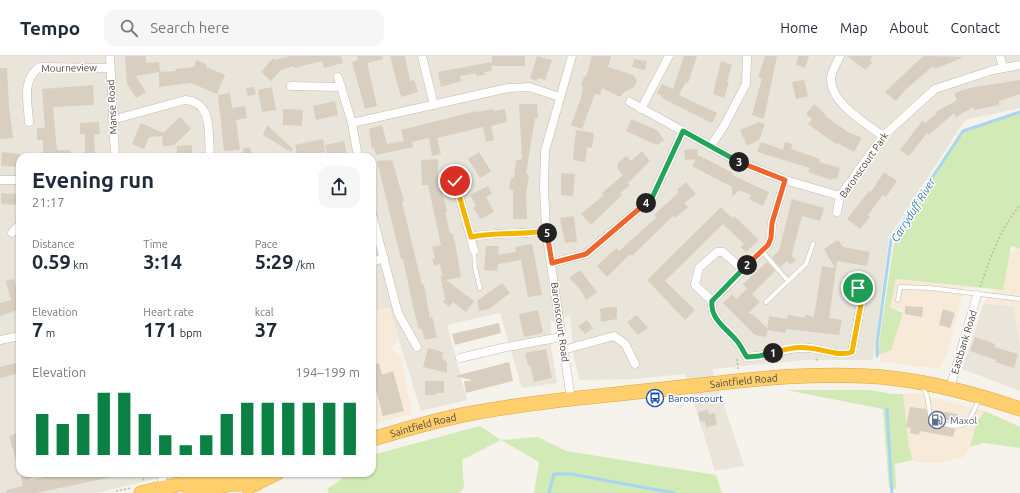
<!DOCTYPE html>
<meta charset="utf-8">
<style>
body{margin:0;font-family:Ubuntu,sans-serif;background:#f6f6f7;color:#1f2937;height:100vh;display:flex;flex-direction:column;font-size:15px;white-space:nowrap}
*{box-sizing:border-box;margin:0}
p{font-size:13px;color:#747a83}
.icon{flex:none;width:22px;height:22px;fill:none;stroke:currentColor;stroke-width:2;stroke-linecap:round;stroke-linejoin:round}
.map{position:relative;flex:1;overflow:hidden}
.sheet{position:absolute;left:16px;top:97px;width:360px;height:324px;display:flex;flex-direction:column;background:#fff;border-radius:12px;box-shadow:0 1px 3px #0004}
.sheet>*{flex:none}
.pin{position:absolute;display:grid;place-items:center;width:34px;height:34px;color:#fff;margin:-17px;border:2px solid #fff;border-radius:50%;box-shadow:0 1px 4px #0007}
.km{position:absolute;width:20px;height:20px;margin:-10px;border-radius:50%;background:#222;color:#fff;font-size:11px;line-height:20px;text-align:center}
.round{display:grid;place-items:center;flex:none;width:42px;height:42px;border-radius:12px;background:#f6f6f7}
.overview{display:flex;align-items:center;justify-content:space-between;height:68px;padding:0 16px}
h1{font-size:22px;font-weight:700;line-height:30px}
.figures{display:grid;grid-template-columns:repeat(3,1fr);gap:6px;height:68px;padding:4px 16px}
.figures div{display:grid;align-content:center}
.figures b{font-size:20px;font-weight:700}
.figures small{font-size:11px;font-weight:400}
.figures p{font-size:11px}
.chart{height:112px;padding:8px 16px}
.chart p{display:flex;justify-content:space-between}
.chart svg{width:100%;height:72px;margin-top:4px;stroke:#0b8043;stroke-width:6}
header{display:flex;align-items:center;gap:24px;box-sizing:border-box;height:56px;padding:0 20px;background:#fff;border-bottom:1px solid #e0e1e3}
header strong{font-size:19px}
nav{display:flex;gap:22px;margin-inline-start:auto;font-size:14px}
.search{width:280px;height:36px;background:#f6f6f7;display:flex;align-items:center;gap:10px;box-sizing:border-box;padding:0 14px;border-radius:12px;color:#747a83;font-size:15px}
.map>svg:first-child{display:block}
</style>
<header>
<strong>Tempo</strong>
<div class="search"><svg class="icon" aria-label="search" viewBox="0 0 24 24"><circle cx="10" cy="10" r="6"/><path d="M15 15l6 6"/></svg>Search here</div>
<nav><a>Home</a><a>Map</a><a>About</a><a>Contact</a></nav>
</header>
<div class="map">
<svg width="1020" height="437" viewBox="0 0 1020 437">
<rect width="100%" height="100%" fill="#f6f3ec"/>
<g fill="#eae5da">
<polygon points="0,0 1020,0 1020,52 965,64 889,181 873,304 806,304 712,313 744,410 715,415 685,318 634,323 580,324 574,303 570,260 551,266 551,290 557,327 522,332 500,257 447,269 467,344 421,355 389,252 372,255 372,101 20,101 20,417 179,417 97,437 0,437"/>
<polygon points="984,247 1014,251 1019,284 1020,284 1020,335 962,313"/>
</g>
<g fill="#f7ead8">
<polygon points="1020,189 1020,284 1019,284 1014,251 984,247 1001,222 999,209"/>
<polygon points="895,223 965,231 946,300 939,313 881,306 880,299 891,294 904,255 890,251"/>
<polygon points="389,252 399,284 390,291 401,301 412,358 372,368 372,255"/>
<polygon points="917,337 985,355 977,366 970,391 964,401 944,406 922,407 913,404 909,392 902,345 903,338"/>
</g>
<g fill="#d2eab5">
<polygon points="1020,56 1020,193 1011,190 1003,234 896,223 890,251 903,257 891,294 877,300 894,187 963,75"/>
<polygon points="786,334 870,334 892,338 903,338 909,392 913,404 895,408 896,433 889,432 883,353"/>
<polygon points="985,355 1020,371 1020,392 984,387 970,391 977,366"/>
<polygon points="480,370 501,384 538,381 566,395 716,419 722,437 534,437 539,406 501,384 462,404 464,432 459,437 329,437 327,433 342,423 342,417 372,417 372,399"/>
</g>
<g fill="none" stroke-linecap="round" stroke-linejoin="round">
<g stroke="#a9d4f2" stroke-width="3">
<polyline points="877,300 877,287 891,184 963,75 1020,56"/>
<polyline points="887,353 892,437"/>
<polyline points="549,437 554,418 571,418 674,437"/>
</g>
</g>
<g fill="#d8cfc1">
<polygon points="125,0 146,0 146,7 159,6 160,16 136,20 146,36 136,42 127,27"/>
<polygon points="290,0 341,0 343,7 324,12 322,5 294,12 294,10 281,14 271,25 261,16 273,2 275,4"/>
<polygon points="357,0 382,0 383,3 367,7 377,50 365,53 352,6 358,4"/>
<polygon points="390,0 405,0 410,25 414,24 418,36 401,41"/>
<rect x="492" y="0" width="33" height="10"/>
<polygon points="537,0 552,4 545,24 538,22 537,25 530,22"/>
<polygon points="592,0 611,0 608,11 633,19 637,25 634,31 623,37 620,41 602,32 600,39 595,38 582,73 571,69 581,42 583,31 581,31 584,20 586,21"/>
<polygon points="684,0 697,0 688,27 686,26 679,39 717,57 712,67 662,42 662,40 657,37 662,28 673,33"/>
<polygon points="765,0 777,0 764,63 752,59 762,22 758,21"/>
<polygon points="798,0 809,0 805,12 796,9"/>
<polygon points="847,0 873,0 870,4 872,6 866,14"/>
<polygon points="925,0 964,1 935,13 933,10 905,34 896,45 885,36 920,3"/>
<polygon points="634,3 647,5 645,14 632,11"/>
<polygon points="196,4 206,8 206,11 225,19 217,38 191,27 159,31 159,16 176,15 175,13 194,11"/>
<polygon points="721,5 732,9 727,26 729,26 724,42 713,38"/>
<polygon points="491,6 492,15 484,16 485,19 476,20 476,17 460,20 461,25 441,31 438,16"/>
<polygon points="0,12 7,12 9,51 13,82 0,83"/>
<polygon points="804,24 808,40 796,43 792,26"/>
<polygon points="1020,24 1020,38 999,45 999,49 974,54 973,51 956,61 954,57 929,79 927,77 909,100 900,94 922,65 925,67 937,57 936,56 957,44 954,38 962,34 975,31"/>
<polygon points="93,29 94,49 53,51 57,94 70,94 71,101 43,101 43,84 37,84 37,72 45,72 42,33"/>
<polygon points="254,31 256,38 248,40 246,32"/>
<polygon points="272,31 276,54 262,56 258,34"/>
<polygon points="230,37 232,52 245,50 247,62 236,64 240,94 224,95 218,39"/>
<polygon points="335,45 338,59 316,64 313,50"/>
<polygon points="519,48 537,48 538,62 535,62 526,118 529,119 526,139 527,163 513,163 513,134 509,133 511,122 514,122 516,104 522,103"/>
<polygon points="814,48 826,59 825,60 848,76 862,82 854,96 837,87 836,88 808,68 812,63 806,58"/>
<polygon points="283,53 303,54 302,70 283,69"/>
<polygon points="493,53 493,55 505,53 507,66 491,70 494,84 486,86 483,71 437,82 441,98 432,100 429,82 412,86 413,91 376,99 374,92 372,93 369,73 382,69 387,88 404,85 401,74 476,55 477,56"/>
<polygon points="180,61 191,73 174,89 163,90 162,80 149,81 144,93 132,88 141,67 163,77"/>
<polygon points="631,63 657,74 664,84 657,89 626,75"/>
<polygon points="99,66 100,78 94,78 95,101 85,101 85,78 80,78 80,67"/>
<polygon points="759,66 765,68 759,84 747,90 740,74"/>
<polygon points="267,69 293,93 291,96 263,79"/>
<polygon points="576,74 594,77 592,92 587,91 585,106 573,104"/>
<polygon points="323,83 325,96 301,101 297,100 295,89"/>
<polygon points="344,85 347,100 328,101 325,89"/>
<polygon points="761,86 783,94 785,86 792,88 791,93 820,103 819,106 840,112 837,123 833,122 832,124 825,122 808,116 810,112 757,96"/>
<polygon points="192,89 192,101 177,101 177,90"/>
<polygon points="250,91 252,101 244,101 243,92"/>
<polygon points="697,93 698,99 733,117 732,119 769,136 763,150 749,143 751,139 739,134 732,141 732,131 692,110 696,103 685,104 684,94"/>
<polygon points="642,95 650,105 628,127 630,129 620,137 622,139 591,169 581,158 604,139 602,137 623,119 617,112 618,107 626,100 631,105"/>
<polygon points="2,96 20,98 20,111 1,110"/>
<polygon points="479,96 491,115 480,122 468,103"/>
<polygon points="438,103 438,132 441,131 447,155 445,156 450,177 452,177 456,191 461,221 446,224 474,245 466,256 453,246 450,251 443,246 445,243 440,219 443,221 440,208 434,210 432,203 435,202 432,191 441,189 428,129 422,129 421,104"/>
<polygon points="392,104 404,145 402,146 422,229 424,228 430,263 432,260 437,281 425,284 422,273 419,273 414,255 403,203 401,203 377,105"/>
<polygon points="884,116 897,125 886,141 883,139 868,159 870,161 860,173 847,163 869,135 871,136"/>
<polygon points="561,117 575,118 573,140 561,139"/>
<polygon points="686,126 696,138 684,147 688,151 675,162 673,160 632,200 630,198 607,221 597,210 616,192 619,195 656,162 654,159 679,136 677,134"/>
<polygon points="488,130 492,138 486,141 494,156 480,163 473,151 476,150 470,139"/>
<polygon points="1,137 20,138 20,149 1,148"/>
<polygon points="792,143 824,152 820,165 802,160 793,193 792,200 796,204 790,209 787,205 780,211 772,201 779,195"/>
<polygon points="721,151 732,162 734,160 759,184 746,196 741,191 744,188 723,168 665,225 695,254 685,264 647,224"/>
<polygon points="574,160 577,186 565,187 560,162"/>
<polygon points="838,184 843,191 870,196 867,210 837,205 829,262 842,264 839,279 786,273 785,277 767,274 769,260 787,263 788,259 805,262 806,259 814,261 822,210 835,212 824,193"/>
<polygon points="532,188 542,239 528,241 521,204 498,208 497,215 484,214 486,190 499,190 498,199 516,196 515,191"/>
<polygon points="767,206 775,215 752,238 760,246 748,257 752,258 768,273 766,281 755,279 723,247 732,238 736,243 747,233 743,228"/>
<polygon points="580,214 597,236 586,244 580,233 569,222"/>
<polygon points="14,223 18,242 20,242 20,253 0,260 0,247 11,244 6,225"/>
<polygon points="502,227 510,237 489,253 479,255 477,245"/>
<polygon points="905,250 923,251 922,261 905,258"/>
<polygon points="608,251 617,251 617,263 601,266 600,253"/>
<polygon points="943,253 955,257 950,272 939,269"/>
<polygon points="538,254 543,277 524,281 519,258"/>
<polygon points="637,259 648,272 638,279 627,266"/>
<polygon points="587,264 593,272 585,278 578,270"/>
<polygon points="499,267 501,277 455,289 452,278"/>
<polygon points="975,281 995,288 994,291 1018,298 1014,312 995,306 996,304 970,295"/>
<polygon points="428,292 443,296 442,302 447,306 447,317 423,311"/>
<polygon points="546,293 552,322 534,326 530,309 528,309 525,297"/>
<polygon points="20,306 20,317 0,322 0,311"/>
<polygon points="509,306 513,325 485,332 466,337 464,325 470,325 471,324 455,320"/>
<polygon points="379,307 382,319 393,315 404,355 383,360 376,334 372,335 372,309"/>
<polygon points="425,325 444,325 444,337 436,337 436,339 425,339"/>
<polygon points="910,351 926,353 930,367 955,373 953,381 920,375 919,379 910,377 911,372 906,371"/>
<polygon points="708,354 709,358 715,357 717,369 706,371 705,365 700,366 698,356"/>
<polygon points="933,354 958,358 956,366 934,361"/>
<polygon points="20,376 20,410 18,411 9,380"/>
<polygon points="30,417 31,424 65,417 111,417 112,421 36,437 7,437 6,434 23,430 21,419"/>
</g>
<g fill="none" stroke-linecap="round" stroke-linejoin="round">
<g stroke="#c2bbae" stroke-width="5">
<g id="lane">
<polyline points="474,194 475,212 480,232"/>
<polyline points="762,195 788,225"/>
<polyline points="898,244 900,231 930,232 1020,243"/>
<polyline points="766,246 806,208 813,188"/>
<path d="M 922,329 L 927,340 L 931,364 C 940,367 959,375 968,365 C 973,359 975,349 980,343"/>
</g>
</g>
<g stroke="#c2bbae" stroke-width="9">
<g id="street">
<polyline points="110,0 115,101"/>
<polyline points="422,0 434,49"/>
<path d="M 840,0 C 837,7 831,16 831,23 C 831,47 865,67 883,80"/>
<polyline points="1000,0 1003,12"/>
<polyline points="338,21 352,67 358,101"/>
<polyline points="291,30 341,31"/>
<polyline points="630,46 737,105 785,124 840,140"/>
<polyline points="641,53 669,0"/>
<path d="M 112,64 L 185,44 C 214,46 208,79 210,101"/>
<path d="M 29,66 C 28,47 21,23 40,11 L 110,12"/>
<polyline points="352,67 508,32 529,31 560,41"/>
<polyline points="710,91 724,70 746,28 747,0"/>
<polyline points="457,114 455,125 474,194"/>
<polyline points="0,124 20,124"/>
<path d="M 785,124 L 772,167 L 771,182 L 768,189 L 712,245 C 710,263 726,272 736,284 C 741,289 743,296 747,301 C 768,301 788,290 809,292 C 822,293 840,301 852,296 L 861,248 L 858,232"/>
<polyline points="837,156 840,140 883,80 935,33 993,14 1020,9"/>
<polyline points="372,158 398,257 417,291"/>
<polyline points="12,177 16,172 20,170"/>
<path d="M 471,181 C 496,176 521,179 546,175"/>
<polyline points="372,206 384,202"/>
<polyline points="552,207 586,198 652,142 683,75"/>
<polyline points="712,245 695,229 699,212 717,196 723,196 742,213"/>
<polyline points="0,284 20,280"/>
<polyline points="563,294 614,280 625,288 635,308"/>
<polyline points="460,302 502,292 561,281"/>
<polyline points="950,332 977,239"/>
<polyline points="571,343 546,175 544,131 545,95 572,0"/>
<polyline points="161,417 164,432"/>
</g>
</g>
<g stroke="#e0a43c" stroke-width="15">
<g id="highway">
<path id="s1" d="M 372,383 C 404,374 435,364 468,358 C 529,346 592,341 655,334 C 725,327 795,316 865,320 C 918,322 970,336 1020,353"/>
<polyline points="248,431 277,417"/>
<polyline points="141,437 227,417"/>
<polyline points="190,437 231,428 256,428"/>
</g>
</g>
<g stroke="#c4b79f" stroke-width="1.5" stroke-dasharray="2 2" stroke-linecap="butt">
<path d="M 980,231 C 992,198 997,179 1020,149"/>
<polyline points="737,303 738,313"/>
<polyline points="816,303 819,306"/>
<polyline points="143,424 147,417"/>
<polyline points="116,435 131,432"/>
</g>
<use href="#lane" stroke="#fff" stroke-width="4"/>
<use href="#street" stroke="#fff" stroke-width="8"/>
<use href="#highway" stroke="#ffcf6e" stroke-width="14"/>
</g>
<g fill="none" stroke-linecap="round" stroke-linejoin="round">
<g stroke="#fff" stroke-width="8">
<path id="split-1" d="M 773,297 C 785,293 797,290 809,292 C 823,293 840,301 852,296 L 861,248 L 858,232"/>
</g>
<g stroke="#fff" stroke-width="8">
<path id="split-2" d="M 747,209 L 712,245 C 710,263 726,272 736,284 C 741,289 743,296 747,301 L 759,300 L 773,297"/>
</g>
<g stroke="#fff" stroke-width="8">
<polyline id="split-3" points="739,106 785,124 772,167 771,182 768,189 747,209"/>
</g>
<g stroke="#fff" stroke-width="8">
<polyline id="split-4" points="646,147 652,142 683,75 739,106"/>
</g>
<g stroke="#fff" stroke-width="8">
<polyline id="split-5" points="547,177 552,207 586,198 646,147"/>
</g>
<g stroke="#fff" stroke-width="8">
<path id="split-6" d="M 455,125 L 471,181 C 496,176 521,179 546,175 L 547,177"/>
</g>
<use href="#split-1" stroke="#f5b400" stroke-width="5"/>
<use href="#split-2" stroke="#22a559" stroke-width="5"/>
<use href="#split-3" stroke="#f0652b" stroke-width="5"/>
<use href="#split-4" stroke="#22a559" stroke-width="5"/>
<use href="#split-5" stroke="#f0652b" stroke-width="5"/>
<use href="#split-6" stroke="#f5b400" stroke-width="5"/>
</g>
<defs>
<g id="bus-ring" transform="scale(0.9)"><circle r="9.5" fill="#fff" stroke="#1a4fb4" stroke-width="1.5"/><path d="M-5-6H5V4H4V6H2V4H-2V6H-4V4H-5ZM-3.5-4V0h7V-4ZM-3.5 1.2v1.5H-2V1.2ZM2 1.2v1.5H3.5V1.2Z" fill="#1a4fb4"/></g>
<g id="fuel-ring" transform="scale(0.9)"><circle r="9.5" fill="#fff" stroke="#5c6f8a" stroke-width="1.5"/><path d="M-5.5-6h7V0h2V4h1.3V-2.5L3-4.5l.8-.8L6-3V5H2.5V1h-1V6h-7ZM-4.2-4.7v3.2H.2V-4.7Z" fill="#5c6f8a"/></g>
</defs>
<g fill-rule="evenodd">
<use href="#bus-ring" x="655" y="342"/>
<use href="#fuel-ring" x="937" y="364"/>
</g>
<g text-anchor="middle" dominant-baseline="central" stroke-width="3" stroke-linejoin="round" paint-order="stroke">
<g font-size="10" fill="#4b4439" stroke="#fff">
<text transform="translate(69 12) rotate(-1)">Mourneview</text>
<text transform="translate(112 51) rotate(-93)">Manse Road</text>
<text transform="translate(864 109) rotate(-55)">Baronscourt Park</text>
<text transform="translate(560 266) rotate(82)">Baronscourt Road</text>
<text transform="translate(964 286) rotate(-73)">Eastbank Road</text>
<text stroke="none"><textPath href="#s1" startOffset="377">Saintfield Road</textPath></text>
<text stroke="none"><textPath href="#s1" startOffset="53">Saintfield Road</textPath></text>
</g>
<g font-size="10" fill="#164399" stroke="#fff" text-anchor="start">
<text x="668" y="342">Baronscourt</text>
</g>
<g font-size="10" fill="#4e5e75" stroke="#fff" text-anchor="start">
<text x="950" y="364">Maxol</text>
</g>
<g font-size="11" font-style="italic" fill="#2e7ab2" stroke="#fff">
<text transform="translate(913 154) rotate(-58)">Carryduff River</text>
</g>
</g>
</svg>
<div class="pin" style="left:858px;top:232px;background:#1e9e55"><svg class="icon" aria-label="arrive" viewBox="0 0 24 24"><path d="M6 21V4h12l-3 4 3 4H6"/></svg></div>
<div class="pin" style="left:455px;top:125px;background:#d93025"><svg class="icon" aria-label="check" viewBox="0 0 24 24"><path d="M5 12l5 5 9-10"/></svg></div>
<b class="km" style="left:773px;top:297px">1</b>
<b class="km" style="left:747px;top:209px">2</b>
<b class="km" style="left:739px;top:106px">3</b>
<b class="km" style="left:646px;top:147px">4</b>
<b class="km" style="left:547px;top:177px">5</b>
<section class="sheet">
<div class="overview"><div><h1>Evening run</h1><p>21:17</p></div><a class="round"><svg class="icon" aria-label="share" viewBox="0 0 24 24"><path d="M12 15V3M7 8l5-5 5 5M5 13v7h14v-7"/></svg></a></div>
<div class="figures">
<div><p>Distance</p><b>0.59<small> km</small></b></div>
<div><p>Time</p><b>3:14</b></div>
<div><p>Pace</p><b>5:29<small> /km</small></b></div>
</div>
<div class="figures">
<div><p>Elevation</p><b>7<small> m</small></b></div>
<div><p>Heart rate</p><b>171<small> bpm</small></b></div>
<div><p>kcal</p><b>37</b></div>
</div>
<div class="chart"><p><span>Elevation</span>194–199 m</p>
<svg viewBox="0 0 160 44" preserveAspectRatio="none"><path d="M5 44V19M15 44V25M25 44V19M35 44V6M45 44V6M55 44V19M65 44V32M75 44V38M85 44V32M95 44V19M105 44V12M115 44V12M125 44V12M135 44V12M145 44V12M155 44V12"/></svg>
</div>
</section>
</div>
